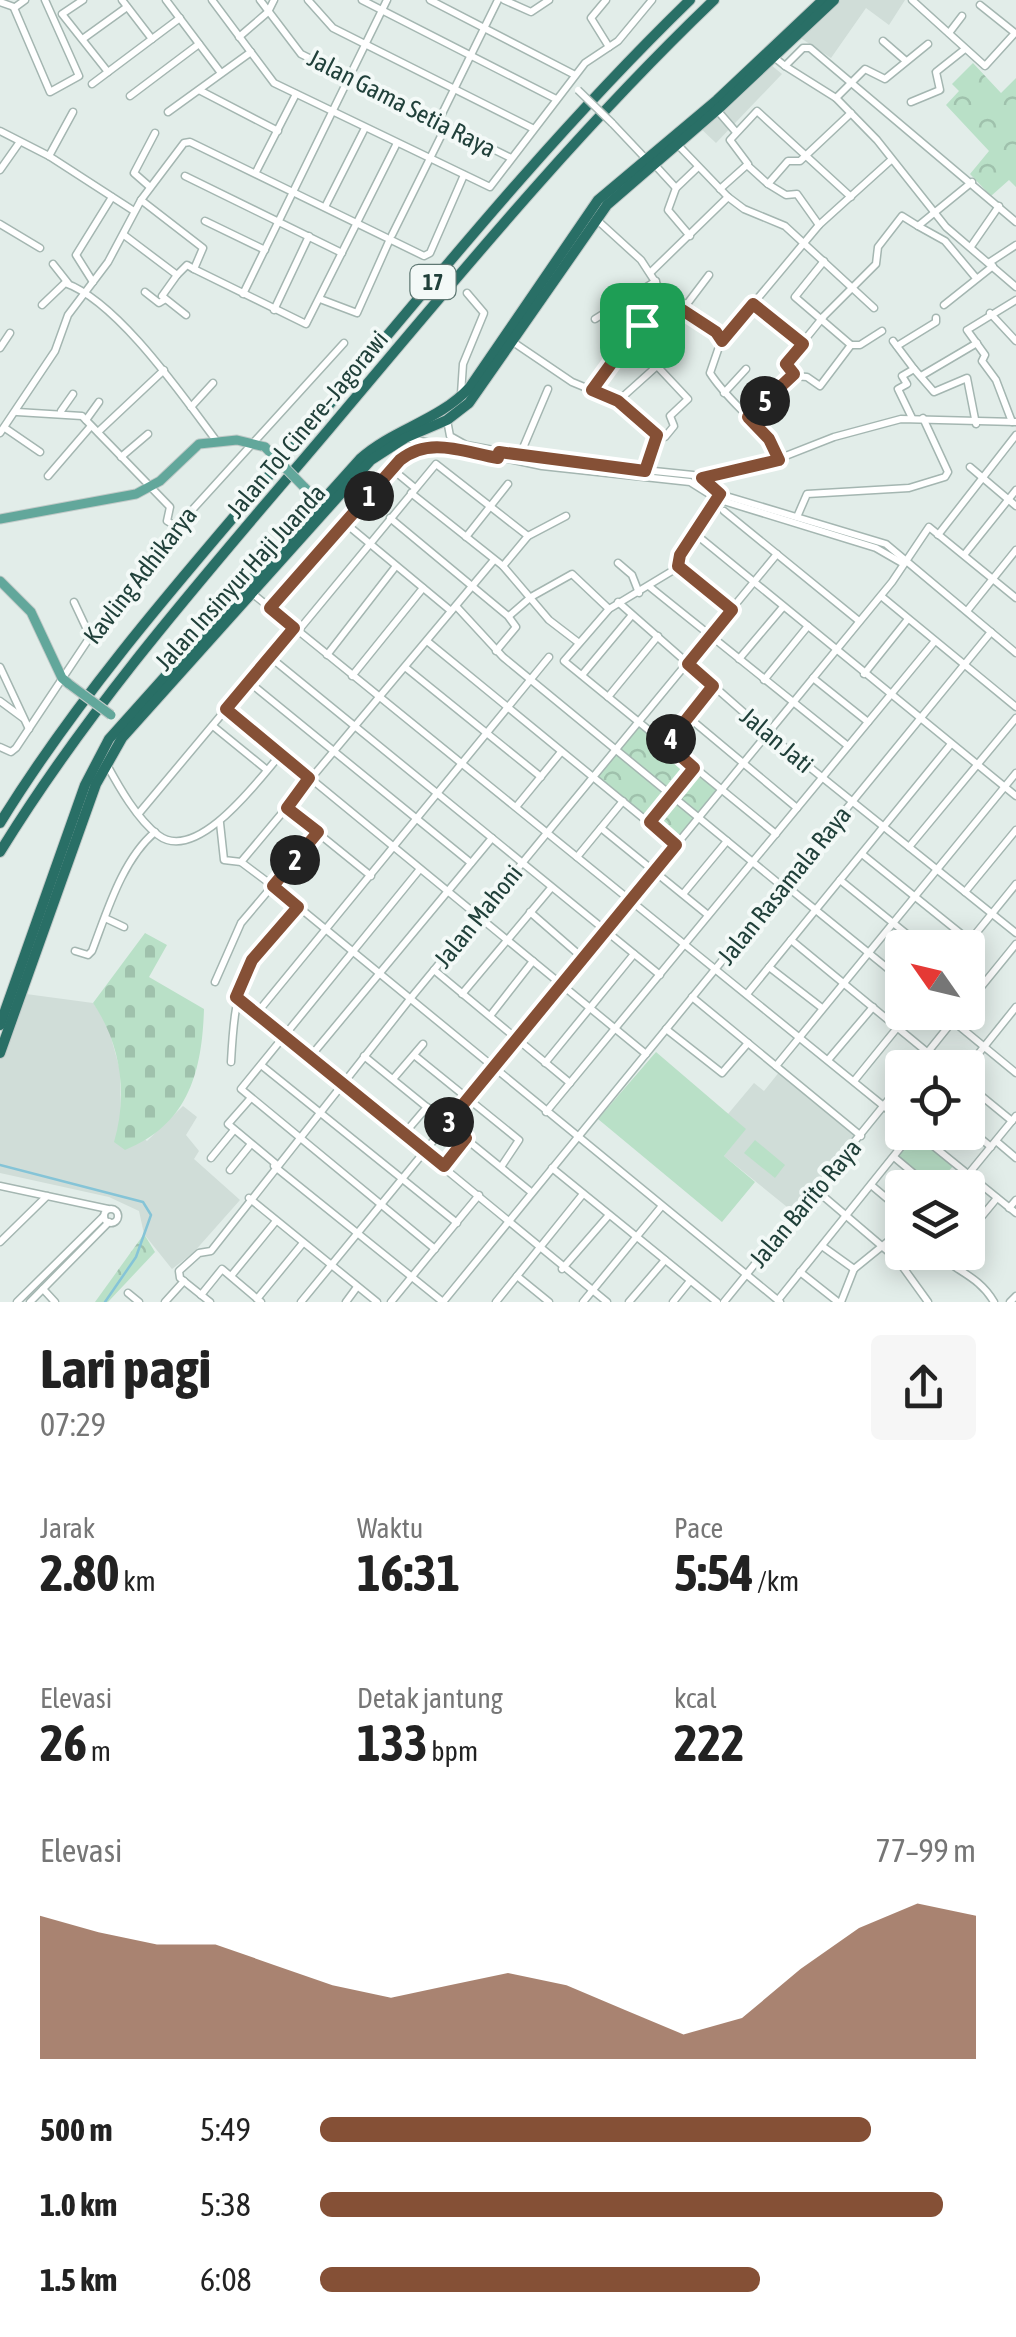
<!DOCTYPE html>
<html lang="id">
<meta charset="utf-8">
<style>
body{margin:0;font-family:"Asap Condensed",sans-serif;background:#f6f6f6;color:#222;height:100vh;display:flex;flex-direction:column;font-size:38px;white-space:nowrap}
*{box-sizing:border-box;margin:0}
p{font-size:32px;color:#767676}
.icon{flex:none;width:55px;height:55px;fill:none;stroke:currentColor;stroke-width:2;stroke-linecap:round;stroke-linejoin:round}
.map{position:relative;height:1302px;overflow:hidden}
.details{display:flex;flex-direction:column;background:#fff;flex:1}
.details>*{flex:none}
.needle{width:65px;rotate:304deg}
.fabs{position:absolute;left:885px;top:930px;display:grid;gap:20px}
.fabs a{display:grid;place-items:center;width:100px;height:100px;border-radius:10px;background:#fff;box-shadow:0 5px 25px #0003;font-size:50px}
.pin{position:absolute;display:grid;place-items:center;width:85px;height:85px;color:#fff;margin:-42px;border-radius:20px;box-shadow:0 5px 15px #0006}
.km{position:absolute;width:50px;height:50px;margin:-25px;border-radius:50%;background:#222;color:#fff;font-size:28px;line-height:50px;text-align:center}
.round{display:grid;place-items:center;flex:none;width:105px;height:105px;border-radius:10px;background:#f6f6f6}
.headline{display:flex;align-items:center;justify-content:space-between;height:170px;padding:0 40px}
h1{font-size:55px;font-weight:700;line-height:75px}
.metrics{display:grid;grid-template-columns:repeat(3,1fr);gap:15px;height:170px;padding:10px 40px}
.metrics div{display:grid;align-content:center}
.metrics b{font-size:50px;font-weight:700}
.metrics small{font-size:28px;font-weight:400}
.metrics p{font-size:28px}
.chart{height:280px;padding:20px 40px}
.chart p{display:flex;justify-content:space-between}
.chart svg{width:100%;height:180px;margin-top:10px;fill:#855036;opacity:.7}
ul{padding:0 40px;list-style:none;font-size:32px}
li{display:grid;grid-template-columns:160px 120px 1fr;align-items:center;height:75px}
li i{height:25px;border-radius:12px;background:#855036}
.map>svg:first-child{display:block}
</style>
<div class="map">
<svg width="1016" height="1302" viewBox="0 0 1016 1302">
<defs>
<pattern id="forest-crowns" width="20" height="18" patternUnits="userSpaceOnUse" patternTransform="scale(2.5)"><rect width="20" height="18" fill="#b9e0c7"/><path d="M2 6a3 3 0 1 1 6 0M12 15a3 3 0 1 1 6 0" fill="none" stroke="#9fc1ac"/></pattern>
<pattern id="cemetery-stones" width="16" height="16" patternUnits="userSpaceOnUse" patternTransform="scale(2.5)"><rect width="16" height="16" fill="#b9e0c7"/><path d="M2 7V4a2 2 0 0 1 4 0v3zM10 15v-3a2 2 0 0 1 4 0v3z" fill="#9fc1ac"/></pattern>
</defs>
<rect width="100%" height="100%" fill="#e2ede9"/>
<g fill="#d0ddd8">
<polygon points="834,0 905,0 889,25 866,8 831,58 796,35"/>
<polygon points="765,60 782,74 716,143 698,126"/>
<polygon points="26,994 93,1003 107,1023 120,1070 121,1118 147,1141 183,1106 197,1117 186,1135 199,1151 194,1159 240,1200 193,1253 172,1269 144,1234 139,1211 109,1197 0,1173 0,1055"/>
<polygon points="780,1071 856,1133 792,1211 724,1156 745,1129 728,1114 754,1083 764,1091"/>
</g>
<g fill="url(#forest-crowns)">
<polygon points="973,63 1001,93 1016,78 1016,187 1009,180 991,196 970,174 989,151 946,105 959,91 952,84"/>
<polygon points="638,721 722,789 676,845 592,777"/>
<polygon points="144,1234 155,1252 108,1302 95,1302"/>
</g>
<path fill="url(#cemetery-stones)" d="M 145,933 L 167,945 L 149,977 L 204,1009 C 202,1071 189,1124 125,1150 L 114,1142 C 128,1095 121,1044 93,1003 Z"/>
<g fill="#b9e0c7">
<polygon points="656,1052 746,1129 724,1156 755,1182 722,1222 598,1119"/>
<polygon points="916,1134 955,1164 936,1185 898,1157"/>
<polygon points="755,1140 785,1165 775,1178 744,1153"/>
</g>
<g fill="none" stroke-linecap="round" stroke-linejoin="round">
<polyline stroke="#85c4d7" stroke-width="2.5" points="0,1165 143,1202 151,1215 136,1257 105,1302"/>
<g stroke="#a4b6b1" stroke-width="9">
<g id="minor">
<polyline points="25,0 14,8 50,92 79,76 45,0"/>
<polyline points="83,0 62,14 108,72"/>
<polyline points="122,0 152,39"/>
<polyline points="166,0 221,73"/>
<polyline points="212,0 274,83 490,187 585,63 618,41 652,0"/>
<polyline points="260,0 301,54 509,157"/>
<polyline points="308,0 333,28 532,128"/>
<polyline points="362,0 556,99"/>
<polyline points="430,0 575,75"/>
<polyline points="504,0 531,12 549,0"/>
<polyline points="606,0 591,18 609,47"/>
<polyline points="912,0 985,66 1015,33 980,5"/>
<polyline points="0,2 14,7"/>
<polyline points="949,33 962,16"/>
<polyline points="239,37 268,12 274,0"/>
<polyline points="84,38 127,7"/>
<polyline points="883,41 906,61"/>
<polyline points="775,58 785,66 803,48 810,48 1016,222"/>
<polyline points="785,66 836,98 877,140 946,227 1016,287"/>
<polyline points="92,84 180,18"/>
<polyline points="199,90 278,131"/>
<polyline points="130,96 199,44"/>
<polyline points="836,98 865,69 885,79 928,44"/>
<polyline points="911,102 940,90 936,72 965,49"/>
<polyline points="717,110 736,132"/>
<polyline points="168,112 251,52"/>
<polyline points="438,122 498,0"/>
<polyline points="612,123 646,159"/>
<polyline points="0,131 49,156 134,211"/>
<polyline points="678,145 728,197 744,209 785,226 874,308"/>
<polyline points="49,156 73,112"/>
<polyline points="654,164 676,188"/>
<polyline points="747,165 768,184 788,161 800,161 851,113"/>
<polyline points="0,170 19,143"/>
<polyline points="256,172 296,94"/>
<polyline points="185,176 342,253"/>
<polyline points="768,184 786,195 797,194 819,225"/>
<polyline points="150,187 134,173 155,133"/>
<polyline points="720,189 748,164 730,140 757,111 851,197"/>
<polyline points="141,200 203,248 194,269 306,324 397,143"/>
<polyline points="325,207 365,128"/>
<path d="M 596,219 L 641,260 L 667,300 L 719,335 L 721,341 L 710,373 C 730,405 765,425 779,460"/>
<polyline points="205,221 265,250"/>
<polyline points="0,224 40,248"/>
<polyline points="918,226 945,241 976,278"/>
<polyline points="124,235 177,275 162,296 186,315"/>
<polyline points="392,235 446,126"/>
<polyline points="690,236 668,210 676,188 698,167"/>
<polyline points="972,245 999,206"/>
<polyline points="990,262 1016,245"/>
<polyline points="53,264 68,283"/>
<polyline points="651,272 728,197"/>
<polyline points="177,275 187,265 194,269"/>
<polyline points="93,282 76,255 112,197"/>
<polyline points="145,292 159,303 164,300"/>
<polyline points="243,294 387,0"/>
<polyline points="320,299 357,313 390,239"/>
<polyline points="753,304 819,225 891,160"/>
<path d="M 42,305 L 65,283 C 117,301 182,395 215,439"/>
<polyline points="944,305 993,266"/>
<polyline points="684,308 709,275"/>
<polyline points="274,310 309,236"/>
<polyline points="990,313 1016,341"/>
<polyline points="595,319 656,281"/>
<polyline points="721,341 753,304 803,343"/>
<polyline points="893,341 914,369 902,376 907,384 898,389 912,418"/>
<polyline points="513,342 572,382 618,401 657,436"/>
<polyline points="851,345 860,345 882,331"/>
<polyline points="897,346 936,322 936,318"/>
<polyline points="0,348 10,333"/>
<polyline points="914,369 934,392 967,378 976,424"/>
<polyline points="793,376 807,377 820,386 851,345 795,297 824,261"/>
<polyline points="921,376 977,343"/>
<polyline points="592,390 648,313 667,301"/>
<polyline points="724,393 746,369"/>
<polyline points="461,394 463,364 484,313 467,293"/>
<polyline points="618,401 657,366 688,399 670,416 674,426 665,437 656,437 645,471"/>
<polyline points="191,407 213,383"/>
<polyline points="61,411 73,394"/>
<polyline points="17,412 82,416 170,507 167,521 177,527"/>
<polyline points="748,417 793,376 786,363 824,316 876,264 878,247 902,216 918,226 972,182"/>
<polyline points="86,420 99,402"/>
<polyline points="447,420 450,436 466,445 547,460 693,475 726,496 886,544 1016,653"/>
<polyline points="1012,422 996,380 982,361 985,355 967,330 1016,300"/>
<polyline points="5,428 40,452"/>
<polyline points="98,432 164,370"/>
<polyline points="0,433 55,351 68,315 108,262 141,200 184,143 190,142 424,256 430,253 464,175"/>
<polyline points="406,438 542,466 690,482 717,499 876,548 902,563"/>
<polyline points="520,455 548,389"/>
<polyline points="121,457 148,434"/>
<polyline points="970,467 1016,506"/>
<polyline points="392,469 415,488"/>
<polyline points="48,476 91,426"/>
<polyline points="702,479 740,467 755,468 834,437 901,419 1016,422"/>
<polyline points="411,493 503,566 549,620 579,643"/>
<polyline points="717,499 682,547 677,568 609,609 564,661 776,834"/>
<polyline points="724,511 859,621"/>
<polyline points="797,517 807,494 909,488 945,477 948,472 923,418"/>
<polyline points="390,518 508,616 516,627 496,651"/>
<polyline points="345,523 451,611"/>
<polyline points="693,532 1016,796"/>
<polyline points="938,535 1016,435"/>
<polyline points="466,537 508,484"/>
<polyline points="964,555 1016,490"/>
<polyline points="618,563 632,575 639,593"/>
<polyline points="503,566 528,536 566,516"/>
<polyline points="678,566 732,610"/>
<polyline points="650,587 848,746"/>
<polyline points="253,594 902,1121"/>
<polyline points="881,596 1016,707"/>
<polyline points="74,602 90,636"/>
<polyline points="618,602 767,733 1016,933"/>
<polyline points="456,606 503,657 783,887"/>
<polyline points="270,608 400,461 427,445"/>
<polyline points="967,611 1016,550"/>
<polyline points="509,616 531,597 572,574 609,609"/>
<polyline points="298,631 436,464 528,536"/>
<polyline points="427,641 676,845"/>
<polyline points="327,655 396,566"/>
<polyline points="270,657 660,975"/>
<polyline points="739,659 783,607"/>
<polyline points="0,667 29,729"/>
<polyline points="405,667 541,777"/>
<polyline points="864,674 908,619"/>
<polyline points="582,675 632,615"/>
<polyline points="352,676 423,588"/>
<polyline points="813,678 868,722"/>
<polyline points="764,680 808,626"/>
<polyline points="249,682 471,863"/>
<polyline points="608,697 658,636"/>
<polyline points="0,701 23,718"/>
<polyline points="226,709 646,1054"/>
<polyline points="688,717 797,808"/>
<polyline points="213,726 267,770"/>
<polyline points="667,744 713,687"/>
<polyline points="0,747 11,752 16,748 90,637 161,558 183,520 344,343"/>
<path d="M 107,765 C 119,787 137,819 158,835 C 197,865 260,778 281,754"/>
<polyline points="516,807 561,752"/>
<polyline points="287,808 371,876"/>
<polyline points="140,812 294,628"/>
<polyline points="649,822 694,768"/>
<polyline points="220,823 224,860 241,862 273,886 780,1302"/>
<polyline points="601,828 708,915"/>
<polyline points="909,847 1016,718"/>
<polyline points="862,854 970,941"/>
<polyline points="577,857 623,801"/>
<polyline points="241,862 494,560"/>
<polyline points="420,869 241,1089 435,1249"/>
<polyline points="840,880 924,948"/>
<polyline points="785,885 902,980"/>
<polyline points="965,892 1016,830"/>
<polyline points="683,894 727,841"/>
<polyline points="530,912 584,959"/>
<polyline points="105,918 124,927"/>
<polyline points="791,940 927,1052"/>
<polyline points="964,948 1016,884"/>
<path d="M 75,951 L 88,955 L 92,951 C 107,912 122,860 155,832"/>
<polyline points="769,967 822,1008"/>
<polyline points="434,970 570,1083"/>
<polyline points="215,982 241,923 318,832"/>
<polyline points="462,994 551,888"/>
<polyline points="747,994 951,744"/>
<polyline points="236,997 607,1302"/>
<polyline points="692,997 861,1136"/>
<polyline points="968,1003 1016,944"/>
<polyline points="942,1012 1016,1073"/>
<polyline points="257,1013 549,657"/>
<polyline points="490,1016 533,961"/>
<polyline points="666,1029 722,1073 748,1043"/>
<polyline points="414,1055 519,1140 501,1167"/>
<polyline points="364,1056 531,1192"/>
<polyline points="310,1057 492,838"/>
<polyline points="828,1060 873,1007"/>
<path d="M 231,1062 C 236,970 244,976 298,907"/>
<polyline points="545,1063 634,954"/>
<polyline points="261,1065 457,1223"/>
<polyline points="776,1066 1016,773"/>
<polyline points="915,1068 960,1012"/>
<polyline points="967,1068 1016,1007"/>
<polyline points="393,1079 423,1044"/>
<polyline points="854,1081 897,1028"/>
<polyline points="968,1085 1012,1121"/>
<polyline points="250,1099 228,1124 276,1164"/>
<polyline points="546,1112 935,641"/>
<polyline points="968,1128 991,1147"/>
<polyline points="916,1132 1016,1213"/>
<polyline points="404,1134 427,1107"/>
<polyline points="996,1141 1016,1158"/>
<polyline points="894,1157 931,1188"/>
<polyline points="211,1158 234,1130"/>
<polyline points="274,1166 443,1302 991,632"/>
<polyline points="443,1166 466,1138"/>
<polyline points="552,1168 717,1302"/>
<polyline points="230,1170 251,1144"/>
<polyline points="871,1185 902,1211"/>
<polyline points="0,1186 108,1209"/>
<polyline points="957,1188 1016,1116"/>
<polyline points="816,1190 897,1259 928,1302"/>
<polyline points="249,1198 377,1302"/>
<polyline points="1009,1208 1016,1200"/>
<circle cx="111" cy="1216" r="7"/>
<polyline points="968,1233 997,1198"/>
<polyline points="0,1242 47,1196"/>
<polyline points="822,1246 854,1269"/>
<path d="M 935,1252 C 957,1272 979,1276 994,1302"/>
<polyline points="562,1269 609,1215"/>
<polyline points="854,1269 902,1230"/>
<polyline points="800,1272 838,1302"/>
<polyline points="231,1276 276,1221"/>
<polyline points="517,1276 549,1302"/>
<polyline points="43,1289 55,1302"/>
<polyline points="128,1293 139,1302"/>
<polyline points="201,1295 222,1269 261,1302"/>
<polyline points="257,1299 303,1243"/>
<polyline points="778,1300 913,1132"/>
<polyline points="17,1302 104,1216"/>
<polyline points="30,1302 109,1222"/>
<polyline points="165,1302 184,1281"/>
<polyline points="210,1302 180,1278 179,1271 199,1253 211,1251 410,999 777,554"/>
<polyline points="301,1302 892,582 929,527 1016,598"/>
<polyline points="346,1302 357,1287"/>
<polyline points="391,1302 479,1195"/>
<polyline points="496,1302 583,1194"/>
<polyline points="583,1302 661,1207"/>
<polyline points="629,1302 665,1260"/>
<polyline points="673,1302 690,1281"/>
<polyline points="724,1302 902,1083"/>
<polyline points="841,1302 854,1269"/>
<polyline points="1010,1302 1016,1296"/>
</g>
</g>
<g stroke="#c1cac8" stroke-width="11">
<g id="major">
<polyline points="304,487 320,503"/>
<polyline points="0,519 136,494 160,481 199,444 237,440 265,447"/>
<polyline points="0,581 31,612 62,678 69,684"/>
</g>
</g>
<g stroke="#c1cac8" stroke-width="12">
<g id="highway">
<path d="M 0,823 C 89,679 204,553 313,424 C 435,279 554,132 690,0"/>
<path d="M 0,852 C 94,699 214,565 330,428 C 454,281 575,133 714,0"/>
<path d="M 0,1025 L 85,785 L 109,739 L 360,459 C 393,429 439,421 470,387 L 598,200 L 717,100 L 823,0"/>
<polyline points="0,1053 96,784 122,738 371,460 405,438 447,420 469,403 607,205 717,110 834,0"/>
</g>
</g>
<use href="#minor" stroke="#fff" stroke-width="6"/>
<use href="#major" stroke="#62a79b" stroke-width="9"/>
<use href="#highway" stroke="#296f66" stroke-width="10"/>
<g stroke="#a4b6b1" stroke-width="9" stroke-linecap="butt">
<polyline id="minor-bridge" points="578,90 612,123"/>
</g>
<g stroke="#c1cac8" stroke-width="11" stroke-linecap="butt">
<g id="major-bridge">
<polyline points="265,447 304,487"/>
<polyline points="69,684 111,715"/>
</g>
</g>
<use href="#minor-bridge" stroke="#fff" stroke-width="6"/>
<use href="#major-bridge" stroke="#62a79b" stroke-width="9"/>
</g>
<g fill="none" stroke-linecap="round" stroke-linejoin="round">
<g stroke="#fff" stroke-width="20">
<path id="route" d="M 667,300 L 716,332 L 722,341 L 753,304 L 803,344 L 786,364 L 794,374 L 748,417 L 769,439 L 779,460 L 702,478 L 720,494 L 680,555 L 678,566 L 732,610 L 688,664 L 713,686 L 667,744 L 694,768 L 650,822 L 676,845 L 447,1124 L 466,1138 L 444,1166 L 236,997 L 252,960 L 298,907 L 273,886 L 318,832 L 287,808 L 309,778 L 226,709 L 294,628 L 270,608 L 400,460 C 430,436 463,452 498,458 L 499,452 L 645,471 L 657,435 L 618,401 L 592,390 L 648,313 Z"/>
</g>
<use href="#route" stroke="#855036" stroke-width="12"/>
</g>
<g text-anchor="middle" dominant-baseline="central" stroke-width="8" stroke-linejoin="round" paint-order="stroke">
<rect fill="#f3f9f7" stroke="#5f7873" stroke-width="2.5" x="410.5" y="265" width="45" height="34" rx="8"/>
<g font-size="22" font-weight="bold" fill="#20403a">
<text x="433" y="282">17</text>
</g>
<g font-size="25" fill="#20403a" stroke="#f3f9f7">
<text transform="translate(402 103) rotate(27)">Jalan Gama Setia Raya</text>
<text transform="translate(307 424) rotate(-50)">Jalan Tol Cinere–Jagorawi</text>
<text transform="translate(140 575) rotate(-52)">Kavling Adhikarya</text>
<text transform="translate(240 577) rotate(-48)">Jalan Insinyur Haji Juanda</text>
<text transform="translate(777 740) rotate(40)">Jalan Jati</text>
<text transform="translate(784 885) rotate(-51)">Jalan Rasamala Raya</text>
<text transform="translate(478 916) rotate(-51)">Jalan Mahoni</text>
<text transform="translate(805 1203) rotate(-50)">Jalan Barito Raya</text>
</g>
</g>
</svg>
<div class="fabs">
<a><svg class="needle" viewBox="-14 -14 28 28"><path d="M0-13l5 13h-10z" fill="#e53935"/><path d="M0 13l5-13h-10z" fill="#767676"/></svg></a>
<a><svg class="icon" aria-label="locate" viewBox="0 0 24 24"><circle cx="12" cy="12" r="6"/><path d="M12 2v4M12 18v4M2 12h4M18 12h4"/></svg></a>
<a><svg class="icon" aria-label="layers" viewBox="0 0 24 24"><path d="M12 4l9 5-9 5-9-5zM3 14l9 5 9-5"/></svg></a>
</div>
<div class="pin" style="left:642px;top:325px;background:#1e9e55"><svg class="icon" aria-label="arrive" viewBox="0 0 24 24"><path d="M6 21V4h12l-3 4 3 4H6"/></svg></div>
<b class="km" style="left:369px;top:496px">1</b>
<b class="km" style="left:295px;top:860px">2</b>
<b class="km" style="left:449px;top:1122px">3</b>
<b class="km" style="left:671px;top:739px">4</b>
<b class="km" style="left:765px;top:401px">5</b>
</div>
<section class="details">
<div class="headline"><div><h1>Lari pagi</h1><p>07:29</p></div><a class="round"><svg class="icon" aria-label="share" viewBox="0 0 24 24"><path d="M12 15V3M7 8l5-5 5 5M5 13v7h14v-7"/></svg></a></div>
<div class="metrics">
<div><p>Jarak</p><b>2.80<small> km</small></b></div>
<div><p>Waktu</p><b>16:31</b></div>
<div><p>Pace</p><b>5:54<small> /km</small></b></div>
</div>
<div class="metrics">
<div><p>Elevasi</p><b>26<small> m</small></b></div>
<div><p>Detak jantung</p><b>133<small> bpm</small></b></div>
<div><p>kcal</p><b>222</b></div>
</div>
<div class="chart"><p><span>Elevasi</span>77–99 m</p>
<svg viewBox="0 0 160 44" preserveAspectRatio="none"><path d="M0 44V9L10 13L20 16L30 16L40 21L50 26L60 29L70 26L80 23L90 26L100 32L110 38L120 34L130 22L140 12L150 6L160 9V44z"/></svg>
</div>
<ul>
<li><b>500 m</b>5:49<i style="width:84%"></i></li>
<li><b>1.0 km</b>5:38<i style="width:95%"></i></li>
<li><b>1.5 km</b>6:08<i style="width:67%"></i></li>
</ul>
</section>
